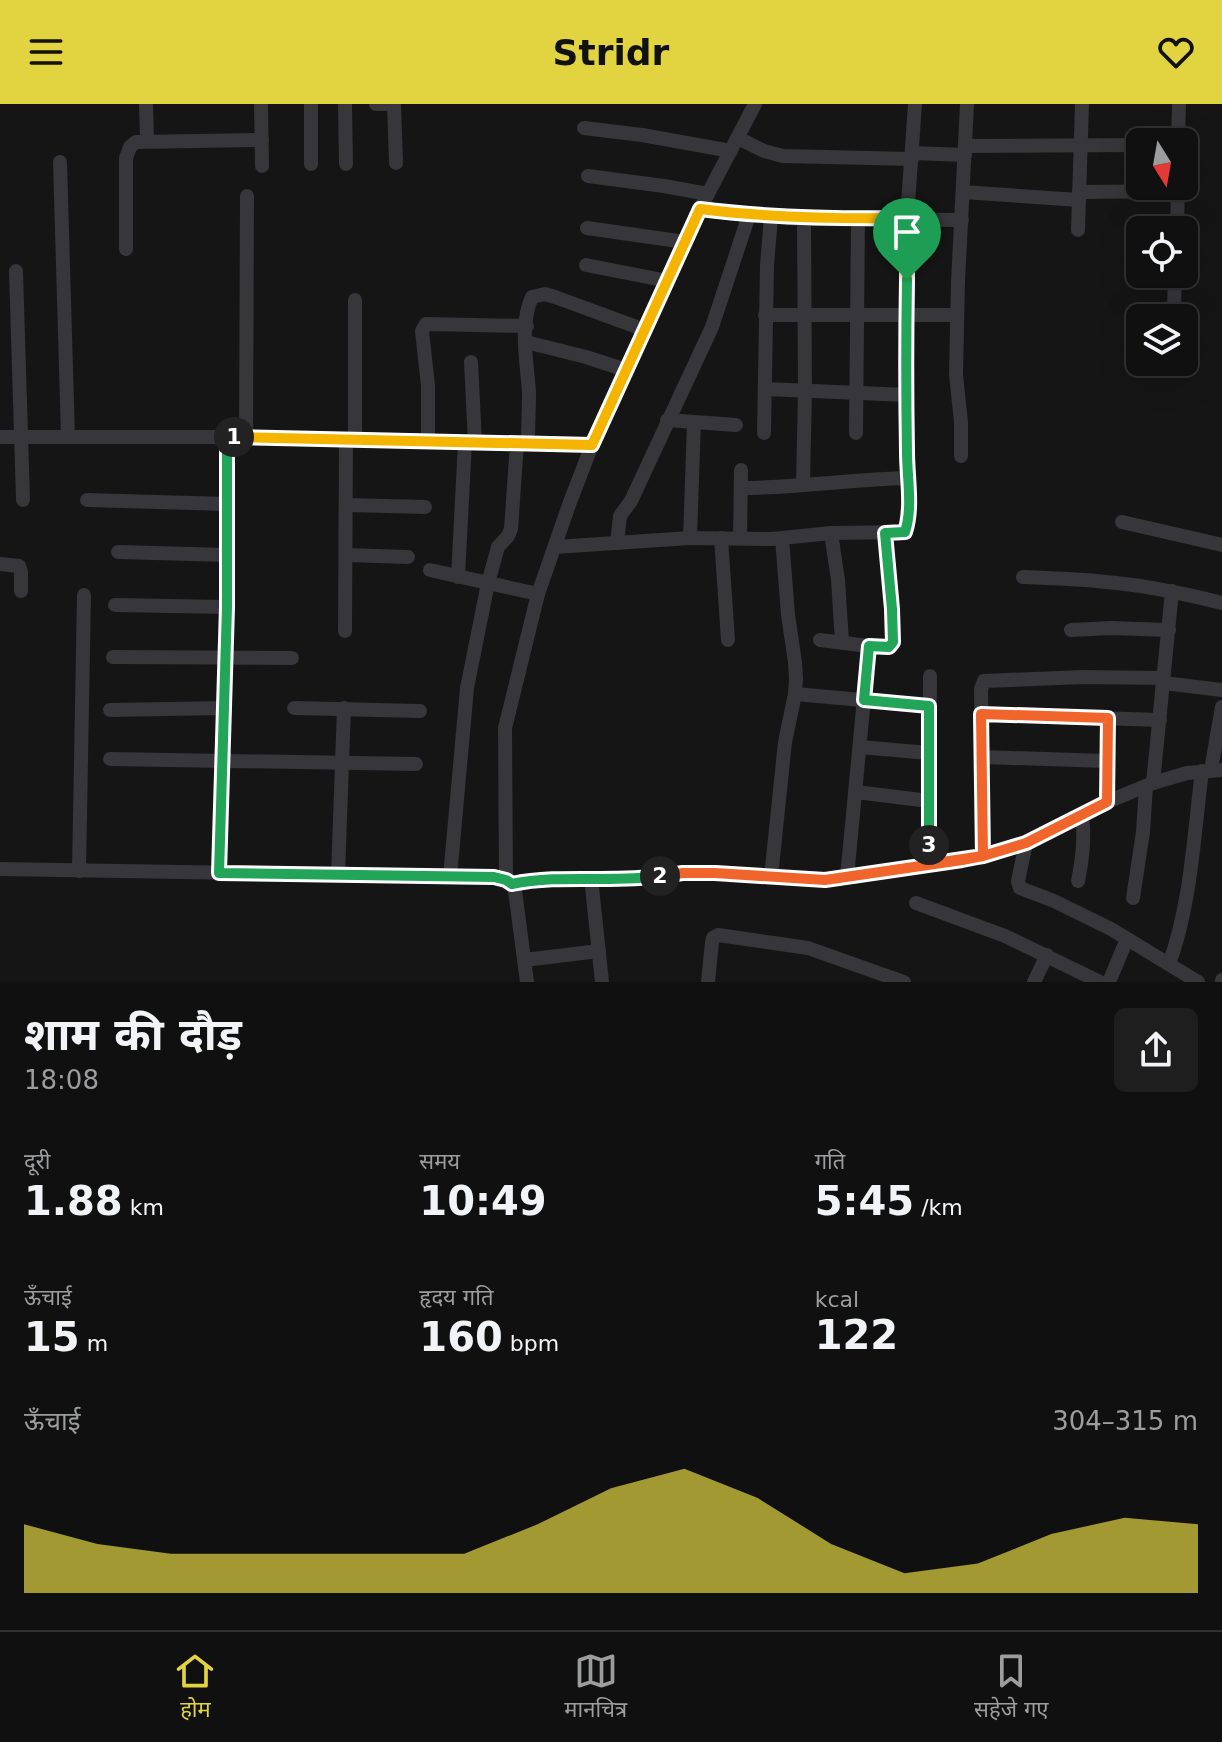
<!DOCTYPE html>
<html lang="hi">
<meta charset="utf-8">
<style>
body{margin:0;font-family:"DejaVu Sans","Noto Sans Devanagari",sans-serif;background:#1e1e1e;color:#f1f3f6;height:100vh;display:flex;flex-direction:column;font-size:30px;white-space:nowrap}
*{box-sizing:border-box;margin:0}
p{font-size:26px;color:#9c9d9f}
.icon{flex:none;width:44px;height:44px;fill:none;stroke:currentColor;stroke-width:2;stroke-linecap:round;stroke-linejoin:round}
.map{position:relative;height:878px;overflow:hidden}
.drawer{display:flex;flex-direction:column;background:#101010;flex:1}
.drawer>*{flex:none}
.needle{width:52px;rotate:169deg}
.controls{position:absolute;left:1126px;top:24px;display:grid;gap:16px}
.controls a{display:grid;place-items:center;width:72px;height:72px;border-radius:12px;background:#101010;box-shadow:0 8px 32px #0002,0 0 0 2px #303030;font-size:40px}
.pin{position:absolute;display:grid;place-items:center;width:68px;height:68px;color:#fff;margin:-82px -34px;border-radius:50% 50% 50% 0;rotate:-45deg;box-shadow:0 0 8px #0007}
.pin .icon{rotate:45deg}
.km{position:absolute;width:40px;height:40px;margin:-20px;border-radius:50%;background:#222;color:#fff;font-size:22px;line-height:40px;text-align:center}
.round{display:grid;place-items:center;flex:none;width:84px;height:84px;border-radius:12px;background:#1e1e1e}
.overview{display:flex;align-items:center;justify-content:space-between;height:136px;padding:0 24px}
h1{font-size:44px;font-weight:700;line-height:60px}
.stats{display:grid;grid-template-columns:repeat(3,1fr);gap:12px;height:136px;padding:8px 24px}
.stats div{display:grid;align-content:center}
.stats b{font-size:40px;font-weight:700}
.stats small{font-size:22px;font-weight:400}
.stats p{font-size:22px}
.chart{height:224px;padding:16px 24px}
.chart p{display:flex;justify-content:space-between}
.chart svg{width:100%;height:144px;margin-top:8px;fill:#e2d341;opacity:.7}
header{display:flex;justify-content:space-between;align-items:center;height:104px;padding:0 24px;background:#e2d341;color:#111;font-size:36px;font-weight:700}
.menu{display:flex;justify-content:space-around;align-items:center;height:112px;border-top:2px solid #303030;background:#101010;font-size:22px;color:#9c9d9f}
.menu a{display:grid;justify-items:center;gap:4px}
.menu .active{color:#e2d341}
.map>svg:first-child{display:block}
</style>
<header><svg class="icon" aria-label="menu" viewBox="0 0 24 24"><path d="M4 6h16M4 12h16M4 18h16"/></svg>Stridr<svg class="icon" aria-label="heart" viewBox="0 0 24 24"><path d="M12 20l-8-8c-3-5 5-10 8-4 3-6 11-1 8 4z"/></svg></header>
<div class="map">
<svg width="1222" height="878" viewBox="0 0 1222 878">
<rect width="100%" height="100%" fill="#151516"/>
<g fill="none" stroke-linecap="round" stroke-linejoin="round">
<g stroke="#36363b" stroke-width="14">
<polyline points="146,0 147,37"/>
<polyline points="261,0 262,62"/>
<polyline points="311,0 311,60"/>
<polyline points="345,0 346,60"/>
<polyline points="376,0 394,0 396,59"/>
<polyline points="584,24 642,31 731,47"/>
<polyline points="738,34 764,47 783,52 912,55"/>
<polyline points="1178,38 1179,0"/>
<polyline points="965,42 1140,41"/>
<polyline points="912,49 965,51"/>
<polyline points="60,58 68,333"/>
<polyline points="588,72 664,82 708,90"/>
<polyline points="963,88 1079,96"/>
<polyline points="1079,88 1178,87"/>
<polyline points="700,105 749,111 804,115 962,116"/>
<polyline points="587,124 685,138"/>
<polyline points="1078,126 1082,0"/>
<polyline points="1177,126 1178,82"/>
<polyline points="126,145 126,54 130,43 136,38 262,36"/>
<polyline points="586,161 668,177"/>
<polyline points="16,167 23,396"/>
<polyline points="355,196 355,335"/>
<polyline points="1174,205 1175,170"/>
<polyline points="765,211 957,211"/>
<polyline points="526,238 586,253 626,266"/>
<polyline points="471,258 475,338"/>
<polyline points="765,285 907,291"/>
<polyline points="667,316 736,321"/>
<polyline points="764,329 767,161 771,113"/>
<polyline points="856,329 858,115"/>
<polyline points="0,333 246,333 592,341"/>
<polyline points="246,333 247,92"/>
<polyline points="428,337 428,282 422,227 426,220 527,222"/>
<path d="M 528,339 C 528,322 529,305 529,288 C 527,258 519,221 532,193 L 545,190 L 555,193 L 645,226"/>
<polyline points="961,352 961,318 956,271 958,178 967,0"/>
<polyline points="803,381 805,287 804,115"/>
<path d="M 741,384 C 797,384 852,375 908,374"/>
<polyline points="87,396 227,400"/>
<polyline points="346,401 425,403"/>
<polyline points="1122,418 1222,441"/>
<polyline points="831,429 838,476 842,538"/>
<polyline points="690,434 694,318"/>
<polyline points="721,434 728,536"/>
<polyline points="740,434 741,366"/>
<polyline points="617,439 620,412 631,397 712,223 749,111"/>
<polyline points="555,443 690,434 772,435 831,429 905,428 909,391 905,254 907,114 915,0"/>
<polyline points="118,448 227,451"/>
<polyline points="346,451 408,453"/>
<polyline points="0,460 19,462 21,468 21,487"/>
<polyline points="430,466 538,490"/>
<polyline points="458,473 465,338"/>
<path d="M 1023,473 C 1073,475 1124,477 1173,488 C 1189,491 1206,495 1222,499"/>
<polyline points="115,501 227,503"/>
<polyline points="1071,526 1111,524 1169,526"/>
<polyline points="345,527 346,335"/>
<polyline points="820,536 884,544 892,542 892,505 885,429"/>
<polyline points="113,553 292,554"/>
<polyline points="1164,579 1222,586"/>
<polyline points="795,590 929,602"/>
<polyline points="294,604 420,607"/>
<polyline points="110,606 224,604"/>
<polyline points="981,610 1160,616"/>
<polyline points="860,643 929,649"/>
<polyline points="982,653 1106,657"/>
<polyline points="110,655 416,660"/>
<polyline points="1211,666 1222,603"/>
<polyline points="1153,679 1172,487"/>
<polyline points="856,688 929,697"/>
<polyline points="1107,698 1108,614"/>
<polyline points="1026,739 1018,777 1020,784 1054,797 1111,825 1198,878"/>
<polyline points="983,752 981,585 984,577 1083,573 1164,574"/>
<polyline points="929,760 930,572"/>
<path d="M 0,765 L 494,773 C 505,775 511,777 515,787 L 527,878"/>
<polyline points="79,767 84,491"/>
<polyline points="219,769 227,503 227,333"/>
<polyline points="338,771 344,604"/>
<polyline points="450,773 467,584 488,479 498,443 508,432 511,425 517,339"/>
<polyline points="771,773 785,638 795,590 796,575 795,558 788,511 782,434"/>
<polyline points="847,773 869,542"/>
<polyline points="591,774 602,878"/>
<polyline points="506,776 505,624 538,490 570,398 592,341 700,105 755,0"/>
<path d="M 1078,777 C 1083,754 1085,733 1082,710"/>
<polyline points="512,780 531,776 628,775 683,769 715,769 825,776 929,760 962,756 983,752 1026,739 1107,698 1153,679 1187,669 1222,666"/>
<polyline points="1133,794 1143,728 1146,682"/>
<polyline points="916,799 1005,832 1100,878"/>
<polyline points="524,856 599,847"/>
<path d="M 1169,860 C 1191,801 1194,729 1202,667"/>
<polyline points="708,878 712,838 713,834 718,831 808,844 904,878"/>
<polyline points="1034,878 1047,851"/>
<polyline points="1109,878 1127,835"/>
<polyline points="1222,878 1222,876"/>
</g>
</g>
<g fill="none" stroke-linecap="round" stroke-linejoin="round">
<g stroke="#fff" stroke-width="16">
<path id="split-1" d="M 234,333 L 592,341 L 700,105 C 770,114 837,115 907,114 L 907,176"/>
</g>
<g stroke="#fff" stroke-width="16">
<path id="split-2" d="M 234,333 L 227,333 L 227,503 L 219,769 L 494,773 L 506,776 L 512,780 C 561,770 611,779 660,772"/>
</g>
<g stroke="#fff" stroke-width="16">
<polyline id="split-3" points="660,772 683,769 715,769 825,776 962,756 983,752 981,610 1108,614 1107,698 1026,739 983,752 929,760 929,741"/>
</g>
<g stroke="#fff" stroke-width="16">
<path id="split-4" d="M 907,176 C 906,234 906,291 907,348 C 907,374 913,404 905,428 L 885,429 L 892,505 L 893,538 L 889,543 L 869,542 L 864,596 L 929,602 L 929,741"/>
</g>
<use href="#split-1" stroke="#f5b400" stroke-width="10"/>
<use href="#split-2" stroke="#22a559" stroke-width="10"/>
<use href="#split-3" stroke="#f0652b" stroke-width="10"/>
<use href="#split-4" stroke="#22a559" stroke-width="10"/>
</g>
</svg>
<div class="controls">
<a><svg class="needle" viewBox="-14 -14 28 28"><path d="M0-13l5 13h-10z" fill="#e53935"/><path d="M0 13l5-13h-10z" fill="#9c9d9f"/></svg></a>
<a><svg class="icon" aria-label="locate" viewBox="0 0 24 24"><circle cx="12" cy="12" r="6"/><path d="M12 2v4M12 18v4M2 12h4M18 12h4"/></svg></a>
<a><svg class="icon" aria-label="layers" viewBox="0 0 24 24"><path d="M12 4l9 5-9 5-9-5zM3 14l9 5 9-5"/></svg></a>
</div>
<div class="pin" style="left:907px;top:176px;background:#1e9e55"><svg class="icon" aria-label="arrive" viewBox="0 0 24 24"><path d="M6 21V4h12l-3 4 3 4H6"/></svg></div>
<b class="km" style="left:234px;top:333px">1</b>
<b class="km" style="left:660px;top:772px">2</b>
<b class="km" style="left:929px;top:741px">3</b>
</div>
<section class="drawer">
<div class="overview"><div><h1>शाम की दौड़</h1><p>18:08</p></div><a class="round"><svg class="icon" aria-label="share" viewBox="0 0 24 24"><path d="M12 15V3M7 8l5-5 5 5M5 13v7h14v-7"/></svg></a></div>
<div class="stats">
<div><p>दूरी</p><b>1.88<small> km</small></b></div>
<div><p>समय</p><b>10:49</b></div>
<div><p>गति</p><b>5:45<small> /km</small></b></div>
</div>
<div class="stats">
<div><p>ऊँचाई</p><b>15<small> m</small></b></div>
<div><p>हृदय गति</p><b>160<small> bpm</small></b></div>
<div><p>kcal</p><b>122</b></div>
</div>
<div class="chart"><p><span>ऊँचाई</span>304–315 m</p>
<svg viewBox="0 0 160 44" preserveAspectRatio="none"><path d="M0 44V23L10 29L20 32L30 32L40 32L50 32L60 32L70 23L80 12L90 6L100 15L110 29L120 38L130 35L140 26L150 21L160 23V44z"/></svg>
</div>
</section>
<nav class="menu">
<a class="active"><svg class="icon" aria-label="home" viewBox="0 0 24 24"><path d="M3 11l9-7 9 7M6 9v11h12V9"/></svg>होम</a>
<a><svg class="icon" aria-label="map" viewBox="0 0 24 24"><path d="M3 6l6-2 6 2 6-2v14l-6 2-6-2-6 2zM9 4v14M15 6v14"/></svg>मानचित्र</a>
<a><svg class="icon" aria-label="saved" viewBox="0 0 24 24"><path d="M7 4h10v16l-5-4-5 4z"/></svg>सहेजे गए</a>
</nav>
